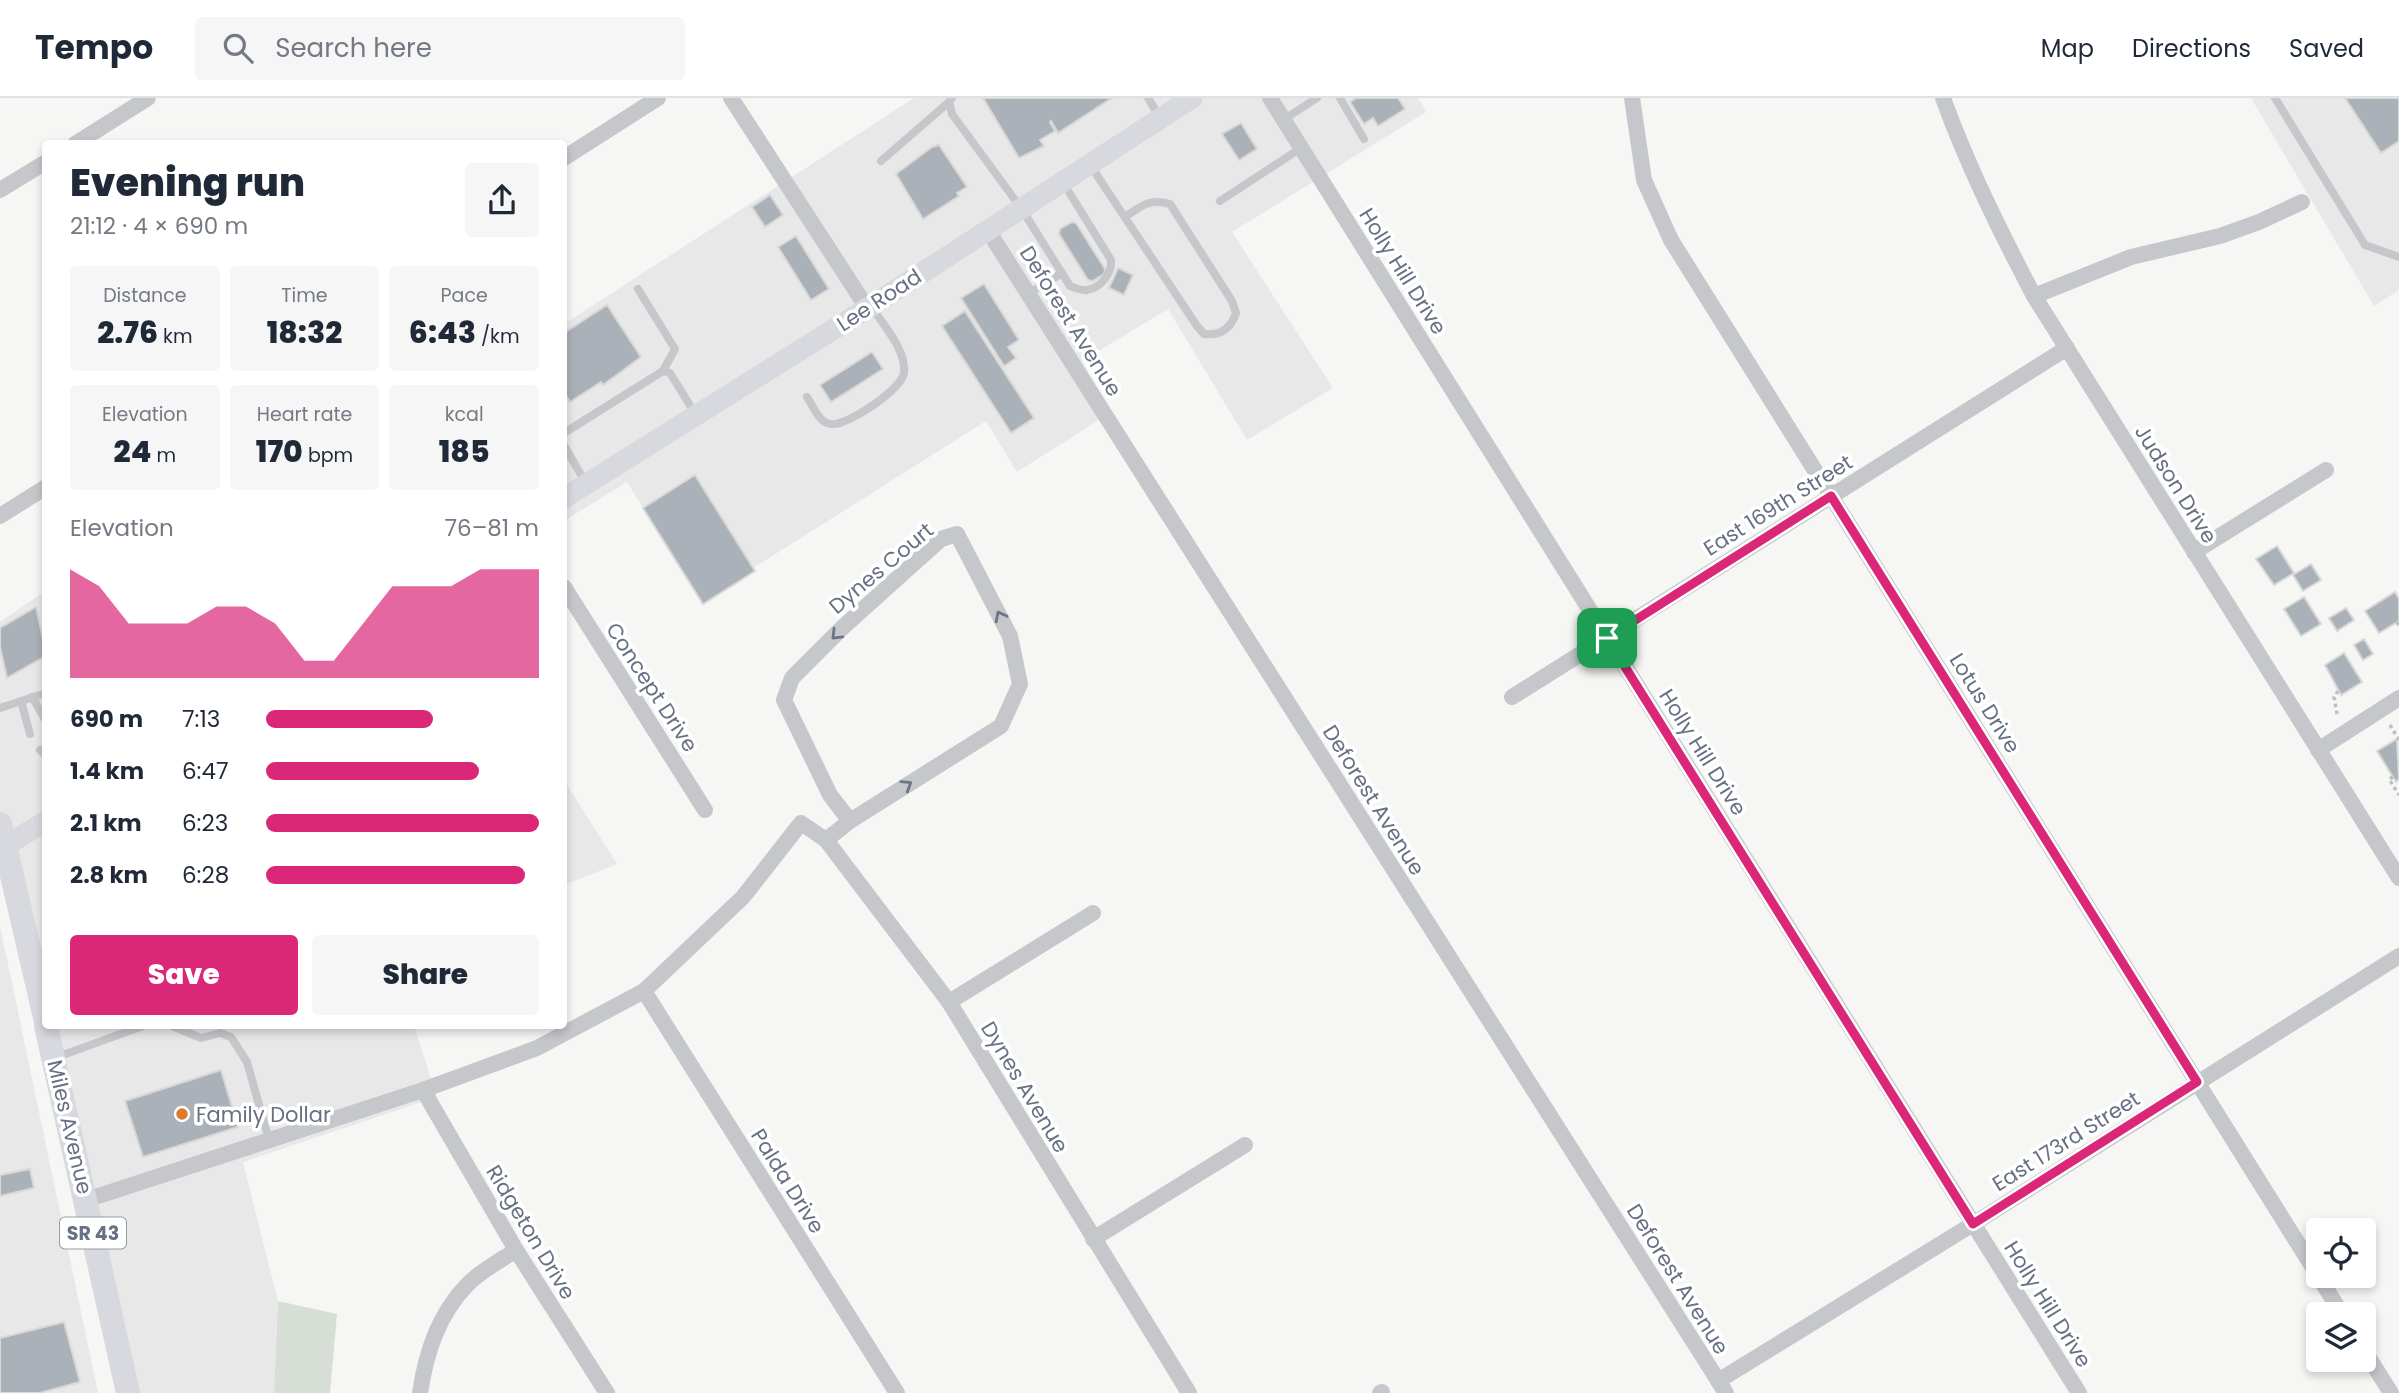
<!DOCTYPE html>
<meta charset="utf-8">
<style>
body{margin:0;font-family:Poppins,sans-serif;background:#f6f6f7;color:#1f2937;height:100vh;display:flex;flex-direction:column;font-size:26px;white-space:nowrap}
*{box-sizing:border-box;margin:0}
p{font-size:23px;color:#747a83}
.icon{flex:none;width:38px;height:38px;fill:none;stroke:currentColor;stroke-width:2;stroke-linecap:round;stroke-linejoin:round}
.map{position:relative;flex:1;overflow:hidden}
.panel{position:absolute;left:42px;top:42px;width:525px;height:889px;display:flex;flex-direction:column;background:#fff;border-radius:7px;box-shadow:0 4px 10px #0003}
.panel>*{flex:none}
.controls{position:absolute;left:2306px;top:1120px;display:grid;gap:14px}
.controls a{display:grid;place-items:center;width:70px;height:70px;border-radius:7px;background:#fff;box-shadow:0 4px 10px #0003;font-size:35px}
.pin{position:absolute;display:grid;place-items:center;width:60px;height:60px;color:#fff;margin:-30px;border-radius:14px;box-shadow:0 4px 10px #0006}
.round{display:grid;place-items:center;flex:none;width:74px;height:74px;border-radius:7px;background:#f6f6f7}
.overview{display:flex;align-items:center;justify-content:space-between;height:119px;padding:0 28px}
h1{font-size:38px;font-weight:800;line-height:52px}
.stats{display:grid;grid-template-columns:repeat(3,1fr);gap:10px;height:119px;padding:7px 28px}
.stats div{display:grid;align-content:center;border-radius:7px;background:#f6f6f7;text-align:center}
.stats b{font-size:30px;font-weight:800}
.stats small{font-size:19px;font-weight:400}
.stats p{font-size:19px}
.chart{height:196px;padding:14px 28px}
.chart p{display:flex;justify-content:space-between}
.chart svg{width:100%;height:126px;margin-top:7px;fill:#db2777;opacity:.7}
.primary-button{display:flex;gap:14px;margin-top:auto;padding:14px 28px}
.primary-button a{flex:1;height:80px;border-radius:7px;background:#db2777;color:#fff;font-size:28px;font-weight:800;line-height:80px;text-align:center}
.primary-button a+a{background:#f6f6f7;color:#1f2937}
ul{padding:0 28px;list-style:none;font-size:23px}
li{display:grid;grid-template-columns:112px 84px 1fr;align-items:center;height:52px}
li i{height:18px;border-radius:9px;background:#db2777}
header{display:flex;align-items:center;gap:42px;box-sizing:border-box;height:98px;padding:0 35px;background:#fff;border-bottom:2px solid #e0e1e3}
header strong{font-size:33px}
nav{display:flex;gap:38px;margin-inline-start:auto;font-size:24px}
.search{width:490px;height:63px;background:#f6f6f7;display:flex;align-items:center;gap:18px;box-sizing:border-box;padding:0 24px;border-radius:7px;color:#747a83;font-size:26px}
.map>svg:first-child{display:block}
</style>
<header>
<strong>Tempo</strong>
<div class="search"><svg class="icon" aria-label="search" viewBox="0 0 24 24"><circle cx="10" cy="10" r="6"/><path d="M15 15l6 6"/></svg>Search here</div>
<nav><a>Map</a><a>Directions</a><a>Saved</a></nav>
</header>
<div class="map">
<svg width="2399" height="1295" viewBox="0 0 2399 1295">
<rect width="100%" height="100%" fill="#f6f7f4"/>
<g fill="#e7e8e7">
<polygon points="914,0 1418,0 1426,14 1232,134 1333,290 1247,342 1168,211 1082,263 1110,315 1017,374 986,323 701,503 627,384 564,423 564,226"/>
<polygon points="2251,0 2399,0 2399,192 2374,208"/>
<polygon points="45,493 45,924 0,751 0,524"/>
<polygon points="564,682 617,766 564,787"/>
<polygon points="0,828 98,1295 0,1295"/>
<polygon points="46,928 414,928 437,999 243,1064 278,1203 274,1295 128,1295"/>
</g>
<polygon fill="#d7ded5" points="278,1203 337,1216 330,1295 274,1295"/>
<g fill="#abb1b8" stroke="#d8d8d6" stroke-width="2">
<polygon points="983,0 1112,0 1058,35 1051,23 1050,24 1055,33 1040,42 1044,48 1019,60"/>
<polygon points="1356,0 1398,0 1405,11 1378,28 1373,20 1364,26 1350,4"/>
<polygon points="2345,0 2399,0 2399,43 2381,55"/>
<polygon points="1241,25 1257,51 1239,62 1222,36"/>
<polygon points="939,47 967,89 957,95 959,98 923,121 896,76 932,49"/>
<polygon points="770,97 783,117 765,129 752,109"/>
<polygon points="1072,124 1076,125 1105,171 1104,176 1093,183 1088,182 1059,136 1060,131"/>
<polygon points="796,138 829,191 811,202 778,149"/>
<polygon points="1118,170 1133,177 1124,197 1109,190"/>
<polygon points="984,186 1019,242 1008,249 1016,260 1004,268 961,200"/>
<polygon points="607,207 641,259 603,287 601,284 570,304 564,294 564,235"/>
<polygon points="965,213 1034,320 1011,335 942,228"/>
<polygon points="872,254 883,271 831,304 820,287"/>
<polygon points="695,377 755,473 703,506 643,410"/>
<polygon points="2277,448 2294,475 2274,487 2256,461"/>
<polygon points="2311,466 2321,482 2303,493 2293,477"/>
<polygon points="2395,494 2399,501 2399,523 2379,535 2365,513"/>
<polygon points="2304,499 2321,526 2301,538 2284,511"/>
<polygon points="36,509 43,541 46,540 46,566 44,559 7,580 0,549 0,530"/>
<polygon points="2346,510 2354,522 2337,533 2329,520"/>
<polygon points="2364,541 2373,556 2363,562 2354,547"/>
<polygon points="2344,555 2362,584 2341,597 2325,567"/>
<polygon points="2397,641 2399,681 2396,684 2377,653"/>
<polygon points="221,972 238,1029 143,1059 125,1003"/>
<polygon points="30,1071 34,1090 0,1098 0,1077"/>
<polygon points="64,1224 80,1284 40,1295 0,1295 0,1240"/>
</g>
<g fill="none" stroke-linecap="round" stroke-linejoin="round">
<g stroke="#bebfc2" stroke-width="3.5" stroke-dasharray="3.5 3.5" stroke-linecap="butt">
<polyline points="2397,524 2399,528"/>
<polyline points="2337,616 2334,599 2338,593"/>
<polyline points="2390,627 2399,642"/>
<polyline points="2393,679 2389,681 2399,697"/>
</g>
<g stroke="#c5c7cb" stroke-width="8">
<path d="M 952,0 L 949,4 L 952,16 L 1021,110 L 1070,188 C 1075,190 1082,193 1087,192 C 1101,190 1112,175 1111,162 L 1064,86"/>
<polyline points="1148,0 1160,20"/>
<polyline points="1340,0 1364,41"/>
<polyline points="2275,0 2365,147 2399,159"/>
<polyline points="1283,22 1317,0"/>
<polyline points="881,63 949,4"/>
<path d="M 1091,68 L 1106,91 L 1197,228 L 1204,236 C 1221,238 1231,230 1236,215 L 1232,203 L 1170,106 C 1150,100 1141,108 1125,119"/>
<polyline points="1220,103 1301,50"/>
<polyline points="638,191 675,251 663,273"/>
<polyline points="1028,196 1062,175"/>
<path d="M 807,299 C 813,308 819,325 831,326 C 847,328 901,292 904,275 C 907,253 882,225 871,208"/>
<polyline points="564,335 663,273 670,275 696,317"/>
<polyline points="564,347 585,384"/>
<polyline points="32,599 46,623"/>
<polyline points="21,603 30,636"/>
<polyline points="0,610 46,595"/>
<polyline points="40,652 46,658"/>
<polyline points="172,928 201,940 220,935 231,939 247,964 269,1042"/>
<polyline points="57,959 143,928"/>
</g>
<g stroke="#c5c7cb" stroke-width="16">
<polyline points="731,0 867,210"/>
<polyline points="1270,0 2079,1295"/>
<polyline points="1632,0 1644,82 1671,142 2342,1216"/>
<path d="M 1943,0 C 1968,69 2000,133 2034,198 L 2399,780"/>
<polyline points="75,46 148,0"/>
<polyline points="564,60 658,0"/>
<polyline points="0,92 46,64"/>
<polyline points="987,131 1726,1295"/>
<polyline points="2034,198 2131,159 2220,138 2259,124 2302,104"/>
<polyline points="0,418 46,389"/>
<polyline points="2194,454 2326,372"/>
<polyline points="564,489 705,712"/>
<polyline points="1512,599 2067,250"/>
<polyline points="2318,652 2399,600"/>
<polyline points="826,742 850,723 1001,628 1020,586 1010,538 957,436 941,441 842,530 792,580 784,602 830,697 850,723"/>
<polyline points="644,893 897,1295"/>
<polyline points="949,904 1093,815"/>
<polyline points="423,992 516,1152 607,1295"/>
<polyline points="86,1102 423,992 537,950 644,893 743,799 801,725 826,742 949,904 1189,1295"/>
<polyline points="1093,1141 1245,1047"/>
<polyline points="2364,1252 2391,1295"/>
<polyline points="1718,1283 1973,1126 2399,858"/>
<path d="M 420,1295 C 426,1255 438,1217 467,1187 C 480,1173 500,1163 516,1152"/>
<polyline points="1380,1295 1382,1294"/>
</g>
<g stroke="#d8d9df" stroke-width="21">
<polyline points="564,400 871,208 1192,0"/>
<polyline points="0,751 46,723"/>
</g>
<g stroke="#d8d9df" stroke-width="24">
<polyline points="0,726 46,924"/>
<polyline points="46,928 128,1295"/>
</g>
</g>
<defs><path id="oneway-chevron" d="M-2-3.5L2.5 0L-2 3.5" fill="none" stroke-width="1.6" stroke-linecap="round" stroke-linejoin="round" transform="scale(1.75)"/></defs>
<g stroke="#6c7588">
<use href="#oneway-chevron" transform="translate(1000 518) rotate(-117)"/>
<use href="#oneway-chevron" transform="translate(836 537) rotate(135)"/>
<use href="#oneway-chevron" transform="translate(907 687) rotate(-32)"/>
</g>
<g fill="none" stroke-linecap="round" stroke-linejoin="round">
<g stroke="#fff" stroke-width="14">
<polygon id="route" points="1831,398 2197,984 1973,1126 1607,540"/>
</g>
<use href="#route" stroke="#db2777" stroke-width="9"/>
</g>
<circle fill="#dd7a2e" stroke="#fff" stroke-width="2.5" cx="182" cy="1016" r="7"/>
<g text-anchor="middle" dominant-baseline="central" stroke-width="7" stroke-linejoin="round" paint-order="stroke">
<rect fill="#fff" stroke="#959ca9" stroke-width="2" x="60" y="1119.5" width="66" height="31" rx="5"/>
<g font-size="19" font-weight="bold" fill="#677184">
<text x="93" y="1135">SR 43</text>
</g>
<g font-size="21" fill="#677184" stroke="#fff">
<text transform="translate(1403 173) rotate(58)">Holly Hill Drive</text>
<text transform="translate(879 202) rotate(-33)">Lee Road</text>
<text transform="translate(1071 223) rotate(58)">Deforest Avenue</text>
<text transform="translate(2176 386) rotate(58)">Judson Drive</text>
<text transform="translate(1778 407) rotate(-32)">East 169th Street</text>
<text transform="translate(881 470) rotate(-40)">Dynes Court</text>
<text transform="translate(652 589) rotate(57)">Concept Drive</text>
<text transform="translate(1985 605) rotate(58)">Lotus Drive</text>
<text transform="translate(1703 654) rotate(58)">Holly Hill Drive</text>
<text transform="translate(1374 702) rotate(58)">Deforest Avenue</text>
<text transform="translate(1025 989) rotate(59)">Dynes Avenue</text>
<text transform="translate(70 1029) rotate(77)">Miles Avenue</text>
<text transform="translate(2066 1043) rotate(-32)">East 173rd Street</text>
<text transform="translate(788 1083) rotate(58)">Palda Drive</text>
<text transform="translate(531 1134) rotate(59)">Ridgeton Drive</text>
<text transform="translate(1678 1181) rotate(58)">Deforest Avenue</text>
<text transform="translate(2048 1206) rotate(58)">Holly Hill Drive</text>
</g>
<g font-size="21" fill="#677184" stroke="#fff" text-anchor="start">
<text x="196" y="1016">Family Dollar</text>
</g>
</g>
</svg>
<div class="controls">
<a><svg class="icon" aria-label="locate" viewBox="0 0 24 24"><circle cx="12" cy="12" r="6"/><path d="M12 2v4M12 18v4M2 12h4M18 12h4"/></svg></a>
<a><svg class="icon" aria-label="layers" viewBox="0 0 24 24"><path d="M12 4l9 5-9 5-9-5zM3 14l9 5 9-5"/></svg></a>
</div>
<div class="pin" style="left:1607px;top:540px;background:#1e9e55"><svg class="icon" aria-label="arrive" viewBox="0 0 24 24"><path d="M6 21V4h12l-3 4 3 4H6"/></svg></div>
<section class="panel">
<div class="overview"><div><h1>Evening run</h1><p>21:12 · 4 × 690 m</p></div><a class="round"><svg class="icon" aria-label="share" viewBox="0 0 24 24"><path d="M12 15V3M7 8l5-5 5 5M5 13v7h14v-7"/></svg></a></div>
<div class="stats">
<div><p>Distance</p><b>2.76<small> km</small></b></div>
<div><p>Time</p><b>18:32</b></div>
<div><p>Pace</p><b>6:43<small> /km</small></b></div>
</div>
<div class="stats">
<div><p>Elevation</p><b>24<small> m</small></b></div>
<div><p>Heart rate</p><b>170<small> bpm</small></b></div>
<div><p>kcal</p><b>185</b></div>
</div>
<div class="chart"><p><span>Elevation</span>76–81 m</p>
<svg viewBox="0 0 160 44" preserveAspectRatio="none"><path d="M0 44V6L10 12L20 25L30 25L40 25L50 19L60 19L70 25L80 38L90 38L100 25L110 12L120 12L130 12L140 6L150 6L160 6V44z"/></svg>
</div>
<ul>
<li><b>690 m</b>7:13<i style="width:61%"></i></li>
<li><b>1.4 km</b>6:47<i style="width:78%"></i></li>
<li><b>2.1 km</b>6:23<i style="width:100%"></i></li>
<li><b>2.8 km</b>6:28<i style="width:95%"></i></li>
</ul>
<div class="primary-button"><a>Save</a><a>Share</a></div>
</section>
</div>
